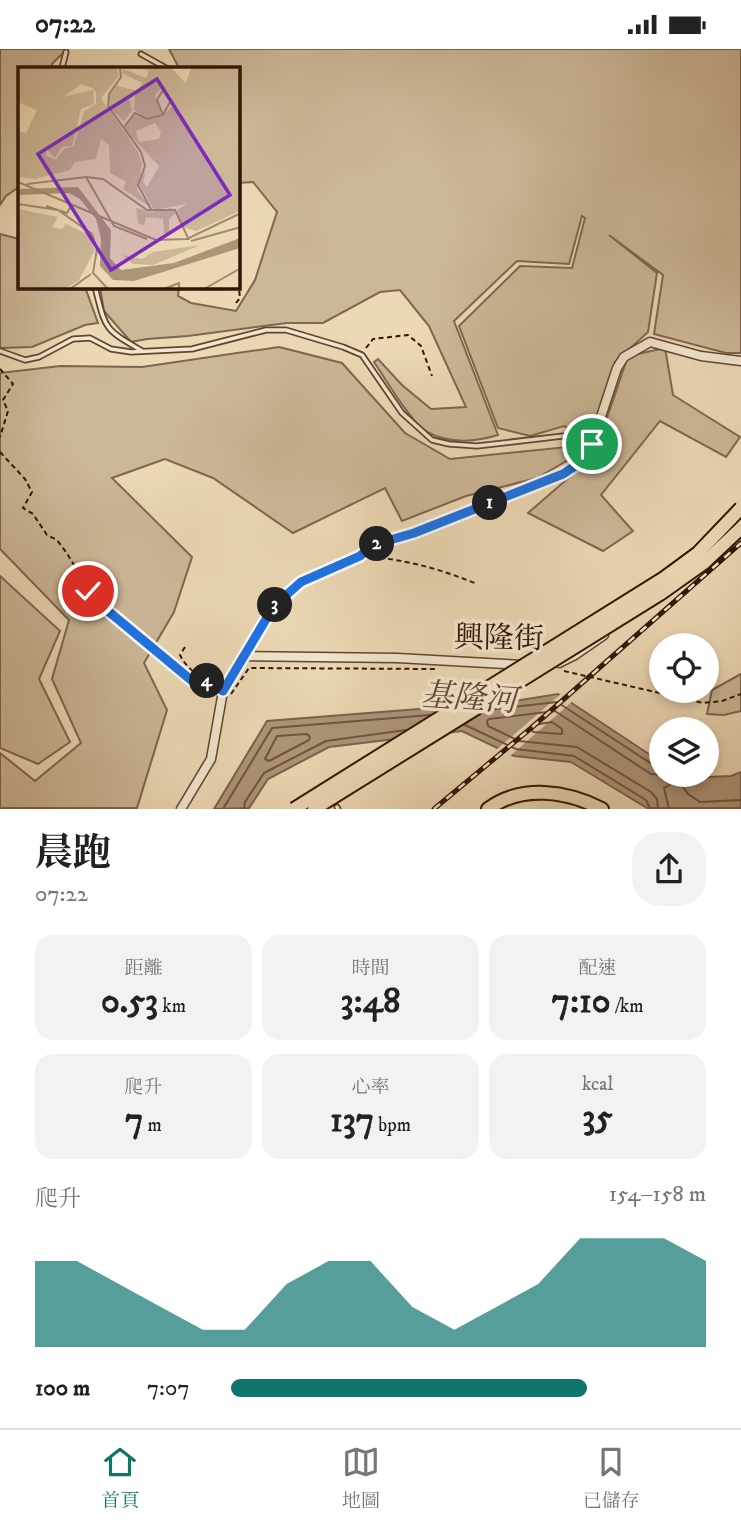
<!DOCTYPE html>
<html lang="zh-TW">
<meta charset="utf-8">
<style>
body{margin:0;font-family:"IM FELL DW Pica","Noto Serif TC",serif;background:#f2f2f2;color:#222;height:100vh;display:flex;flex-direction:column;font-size:26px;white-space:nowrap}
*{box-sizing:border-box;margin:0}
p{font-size:23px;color:#767676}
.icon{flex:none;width:38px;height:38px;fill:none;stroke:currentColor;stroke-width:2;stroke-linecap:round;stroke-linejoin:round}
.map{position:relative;height:760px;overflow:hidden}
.panel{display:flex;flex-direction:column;background:#fff;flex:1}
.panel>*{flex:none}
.buttons{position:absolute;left:649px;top:584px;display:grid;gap:14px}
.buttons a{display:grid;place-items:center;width:70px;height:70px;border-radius:50%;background:#fff;box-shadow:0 4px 10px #0003;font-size:35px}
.pin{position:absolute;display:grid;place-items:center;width:60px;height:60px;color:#fff;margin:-30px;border:4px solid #fff;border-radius:50%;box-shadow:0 2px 7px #0007}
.km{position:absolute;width:35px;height:35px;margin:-18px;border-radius:50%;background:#222;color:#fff;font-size:19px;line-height:35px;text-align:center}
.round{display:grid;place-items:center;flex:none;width:74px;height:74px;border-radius:28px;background:#f2f2f2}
.headline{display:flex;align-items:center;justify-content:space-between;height:119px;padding:0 35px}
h1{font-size:38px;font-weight:700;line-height:52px}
.figures{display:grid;grid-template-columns:repeat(3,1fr);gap:10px;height:119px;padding:7px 35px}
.figures div{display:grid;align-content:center;border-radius:18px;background:#f2f2f2;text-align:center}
.figures b{font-size:35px;font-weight:700}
.figures small{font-size:19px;font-weight:400}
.figures p{font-size:19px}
.chart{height:196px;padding:14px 35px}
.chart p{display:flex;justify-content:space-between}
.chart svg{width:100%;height:126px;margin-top:7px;fill:#0f766e;opacity:.7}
ul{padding:0 35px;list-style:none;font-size:23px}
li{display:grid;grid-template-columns:112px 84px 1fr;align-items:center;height:52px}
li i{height:18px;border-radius:9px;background:#0f766e}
.status{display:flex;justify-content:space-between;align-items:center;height:49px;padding:0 35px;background:#fff;direction:ltr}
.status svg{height:19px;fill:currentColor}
.menu{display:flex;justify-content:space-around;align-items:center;height:98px;border-top:2px solid #e0e0e0;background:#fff;font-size:19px;color:#767676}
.menu a{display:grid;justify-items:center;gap:4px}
.menu .on{color:#0f766e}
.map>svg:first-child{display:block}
</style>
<div class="status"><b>07:22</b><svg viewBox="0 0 49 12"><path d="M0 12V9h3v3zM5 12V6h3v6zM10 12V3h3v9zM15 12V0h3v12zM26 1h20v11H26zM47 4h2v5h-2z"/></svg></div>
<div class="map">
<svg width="741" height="760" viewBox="0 0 741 760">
<rect width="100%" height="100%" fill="#ecd8b5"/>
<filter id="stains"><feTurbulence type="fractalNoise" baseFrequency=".00286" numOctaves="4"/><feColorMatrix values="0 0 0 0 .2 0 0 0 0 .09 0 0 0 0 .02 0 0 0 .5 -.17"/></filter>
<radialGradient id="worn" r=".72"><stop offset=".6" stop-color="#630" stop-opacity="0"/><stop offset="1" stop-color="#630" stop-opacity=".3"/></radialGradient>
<g fill="#ccb797" stroke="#7f664e" stroke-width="2">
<polygon points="0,0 67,0 52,15 53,19 19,19 19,138 6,147 0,156"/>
<path d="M 169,0 L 741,0 L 741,304 L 726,304 L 654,285 L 663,226 L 609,186 L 657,224 L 648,283 L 615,313 L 591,391 L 564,377 L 530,387 L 498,379 L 459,277 L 520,217 L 572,219 L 585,169 L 582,167 L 569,215 L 517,212 L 454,272 L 498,386 C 475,393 449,395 427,383 C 412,375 385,329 374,313 L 378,310 L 402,336 L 431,360 L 466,358 L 429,277 L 400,241 L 380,243 L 323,274 L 287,274 L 188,287 L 147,290 L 131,293 L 104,262 L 100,238 L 179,238 L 178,247 L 191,254 L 236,262 L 255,231 L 277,163 L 253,133 L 238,134 L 238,19 L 179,19 Z"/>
<polygon points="0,185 19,190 19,238 85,238 98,274 85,276 32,298 0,299"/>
<polygon points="279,298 342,314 405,384 450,410 567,398 568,411 537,429 466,447 402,472 385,439 293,484 213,429 165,410 112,429 192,508 174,563 144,614 167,661 137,759 0,759 0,704 35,732 81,694 52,630 69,571 0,500 0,324 60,317 142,318"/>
<polygon points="665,299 673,346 740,388 726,408 660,372 601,446 633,482 603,502 528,464 594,407 628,307"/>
<polygon points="0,527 60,582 39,630 70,693 38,715 0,699"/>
<polygon points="741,625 741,662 724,666 707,665 712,641"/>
</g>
<polygon fill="#ad9579" stroke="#7c614a" stroke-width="2" points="558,645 661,713 662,726 682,726 686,729 731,727 741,723 741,759 647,759 571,713 514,707 462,682 329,698 268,730 249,759 214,760 267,672 508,653"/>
<polygon fill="#ecd8b5" points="562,644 574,651 509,708 496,701"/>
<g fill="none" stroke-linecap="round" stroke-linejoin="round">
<g stroke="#70543e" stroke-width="2">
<polyline points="487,661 557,653 655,717 662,718"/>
<polygon points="552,673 562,680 562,685 533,683 531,680 533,676"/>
<polyline points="465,676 516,700 574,707 646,751 650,760"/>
<polygon points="307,685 310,688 309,691 269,712 265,710 277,687"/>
<polyline points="223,760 272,679 430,666"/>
<polyline points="244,760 245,753 264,724 326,692 406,681"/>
<polyline points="658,760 657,750 651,743 577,698 519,692 488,677 487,672 489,670 555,662 651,725 665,726"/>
<polyline points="669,760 664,739 678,731 688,745 700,753 741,751"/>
</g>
<g stroke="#604530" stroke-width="7">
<g id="service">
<polyline points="141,5 166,19"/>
<polyline points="62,19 66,3"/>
<path d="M 95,238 C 106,281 103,279 142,302"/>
<polyline points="0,302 25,311 39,308 73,290 90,289 111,300 131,303 192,300 266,281 286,281 343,298 362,306 402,364 432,391 449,395 477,397 563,387 573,389 586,401"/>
<polyline points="337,758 338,760"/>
</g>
</g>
<g stroke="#604530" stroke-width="11">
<g id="minor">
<polyline points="244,607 273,557 301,533 360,507 373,496 414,484 570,421 592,395 617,319 624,308 650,293 701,307 741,312"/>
<polyline points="559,614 575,606 604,586"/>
<polyline points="181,760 211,710 223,642 244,607 397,609 522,616"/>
</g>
</g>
<g stroke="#321404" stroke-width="16">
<path id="primary" d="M 488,760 C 522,735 567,742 602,760"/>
</g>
<g stroke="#321404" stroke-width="2" stroke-dasharray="5 3.5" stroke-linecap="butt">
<polyline points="236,254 240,249 238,230"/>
<polyline points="366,299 373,290 408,286 421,297 432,327"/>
<polyline points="0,320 13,335 3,351 8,362 0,388"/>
<polyline points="0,403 25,430 32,443 23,459 33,465 47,486 57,491 66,503 96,552 191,631 200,627"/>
<path d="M 371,508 C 408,511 443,521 477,535"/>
<path d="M 185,598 L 180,606 C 187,621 203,630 216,639"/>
<polyline points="564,622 703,654 722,652 741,645"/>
<polyline points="231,645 249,619 436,620"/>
</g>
<use href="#service" stroke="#f3e6cf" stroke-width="3.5"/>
<use href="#minor" stroke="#f3e6cf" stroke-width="8"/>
<use href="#primary" stroke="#ecd8b5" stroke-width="12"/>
<g stroke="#321404" stroke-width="5">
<polyline id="rail" points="434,760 530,680 741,494"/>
</g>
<use href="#rail" stroke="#f3e6cf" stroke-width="2.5" stroke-dasharray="8" stroke-linecap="butt"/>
<g stroke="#321404" stroke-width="16" stroke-linecap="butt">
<g id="trunk-bridge">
<polyline points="294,760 664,529 698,504 741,459"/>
<polyline points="314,760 660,545 705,513 741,479"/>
</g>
</g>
<use href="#trunk-bridge" stroke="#ecd8b5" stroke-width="12"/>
</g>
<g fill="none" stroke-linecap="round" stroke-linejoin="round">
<g stroke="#fff" stroke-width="14">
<polyline id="route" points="88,542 96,552 191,631 200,627 223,642 274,557 301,533 360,507 373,496 414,484 563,425 575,417 592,395"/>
</g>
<use href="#route" stroke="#1a73e8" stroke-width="9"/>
</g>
<g text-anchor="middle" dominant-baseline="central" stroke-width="7" stroke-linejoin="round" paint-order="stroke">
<g font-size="30" fill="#321404" stroke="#f3e6cf">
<text transform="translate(499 590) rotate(1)">興隆街</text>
</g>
<g font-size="32" font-style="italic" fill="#634833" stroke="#f3e6cf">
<text transform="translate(469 650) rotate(4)">基隆河</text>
</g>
</g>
<g transform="translate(18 18)">
<rect width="222" height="222" fill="#ecd8b5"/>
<path d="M 0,1 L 79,1 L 80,4 L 81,1 L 99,1 L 101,9 L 83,31 L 120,85 L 124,97 L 119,123 L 132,140 L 105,122 L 108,115 L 92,106 L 91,78 L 83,72 L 78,92 L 57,95 L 52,103 L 17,112 L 0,110 L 0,64 L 8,66 L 19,43 L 0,35 ZM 63,17 L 74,21 L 78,25 L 78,37 L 66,44 L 56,79 L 46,82 L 38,93 L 28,89 L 29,82 L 37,91 L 44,80 L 54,79 L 63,42 L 76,37 L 75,23 L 45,30 ZM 122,1 L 153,1 L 168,16 L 173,1 L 222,1 L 222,144 L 178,164 L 165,160 L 159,143 L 169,137 L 136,143 L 121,116 L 128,102 L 125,115 L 129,120 L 141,99 L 106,62 L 115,48 L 130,52 L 116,43 L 117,28 L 110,28 L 114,43 L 106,54 L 91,40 L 90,28 L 97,18 L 119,24 L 124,16 L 104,6 L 105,2 L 128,11 L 131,4 ZM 142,22 L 157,36 L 144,50 L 137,28 ZM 137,56 L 143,65 L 141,72 L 121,75 L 118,64 ZM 118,141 L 134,145 L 153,141 L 158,146 L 151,152 L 151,166 L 146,166 L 145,152 L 128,150 L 126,159 L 120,156 ZM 0,142 L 40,150 L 34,160 L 44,162 L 48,157 L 69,167 L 77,183 L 61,213 L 47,222 L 0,222 ZM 182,178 L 135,198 L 115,197 L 104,188 L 124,192 L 135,185 Z" fill="#ccb797" fill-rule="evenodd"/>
<path d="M 60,120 L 93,163 L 92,191 L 103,203 L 156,196 L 222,171 L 222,181 L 116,214 L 95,213 L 82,199 L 83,172 L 78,152 L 62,132 L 51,126 L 0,128 L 0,122 Z" fill="#ad9579"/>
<path fill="none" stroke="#a28a6e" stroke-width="2" d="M 102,1 L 103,10 L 91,27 L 90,39 L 123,85 L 127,99 L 120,118 L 134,144M 145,23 L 139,33 L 145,48M 106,60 L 117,46 L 129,52 L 145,48 L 152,35M 68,110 L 85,112 L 129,143 L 157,143 L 171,173M 0,115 L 138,173 L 169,172 L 223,146M 9,117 L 68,110 L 96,159 L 129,172M 0,137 L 40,143 L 74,167 L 79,182 L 75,206 L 90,222M 28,139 L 49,146 L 53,139M 173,174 L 223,160M 52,222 L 73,207M 146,222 L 161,216 L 161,222M 186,222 L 223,201"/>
<path fill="#7b2cbf" fill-opacity="0.15" stroke="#7b2cbf" stroke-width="3.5" d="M 139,12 L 212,128 L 93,203 L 20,87 Z"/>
<rect width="222" height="222" fill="none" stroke="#321404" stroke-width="3.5"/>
</g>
<rect width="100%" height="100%" filter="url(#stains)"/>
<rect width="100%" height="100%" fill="url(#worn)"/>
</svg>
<div class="buttons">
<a><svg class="icon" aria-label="locate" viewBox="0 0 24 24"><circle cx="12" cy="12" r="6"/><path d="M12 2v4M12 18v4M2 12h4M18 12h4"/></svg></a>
<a><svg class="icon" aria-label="layers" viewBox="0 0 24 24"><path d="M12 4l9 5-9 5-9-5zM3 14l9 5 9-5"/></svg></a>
</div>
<div class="pin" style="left:592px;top:395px;background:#1e9e55"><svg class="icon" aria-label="arrive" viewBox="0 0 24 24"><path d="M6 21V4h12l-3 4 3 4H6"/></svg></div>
<div class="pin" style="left:88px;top:542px;background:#d93025"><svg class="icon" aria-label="check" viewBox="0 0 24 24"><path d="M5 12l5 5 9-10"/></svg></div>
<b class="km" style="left:490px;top:454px">1</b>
<b class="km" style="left:377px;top:495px">2</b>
<b class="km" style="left:275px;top:556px">3</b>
<b class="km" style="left:207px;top:632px">4</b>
</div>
<section class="panel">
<div class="headline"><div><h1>晨跑</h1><p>07:22</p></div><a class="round"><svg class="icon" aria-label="share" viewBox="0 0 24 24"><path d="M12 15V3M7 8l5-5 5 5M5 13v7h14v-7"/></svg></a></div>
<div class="figures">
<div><p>距離</p><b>0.53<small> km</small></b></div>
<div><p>時間</p><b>3:48</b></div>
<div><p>配速</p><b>7:10<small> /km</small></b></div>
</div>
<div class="figures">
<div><p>爬升</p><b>7<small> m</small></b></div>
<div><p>心率</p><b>137<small> bpm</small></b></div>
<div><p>kcal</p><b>35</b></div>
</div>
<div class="chart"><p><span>爬升</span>154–158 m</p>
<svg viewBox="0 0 160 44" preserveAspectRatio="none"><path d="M0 44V14L10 14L20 22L30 30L40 38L50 38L60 22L70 14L80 14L90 30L100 38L110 30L120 22L130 6L140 6L150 6L160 14V44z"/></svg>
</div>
<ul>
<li><b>100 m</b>7:07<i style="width:75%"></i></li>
</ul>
</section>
<nav class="menu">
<a class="on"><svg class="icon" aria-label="home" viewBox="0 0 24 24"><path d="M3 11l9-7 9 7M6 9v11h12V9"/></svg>首頁</a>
<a><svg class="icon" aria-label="map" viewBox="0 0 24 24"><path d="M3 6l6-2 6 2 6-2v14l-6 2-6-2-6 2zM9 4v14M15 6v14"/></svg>地圖</a>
<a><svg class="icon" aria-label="saved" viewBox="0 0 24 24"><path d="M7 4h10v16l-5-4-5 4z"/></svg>已儲存</a>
</nav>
